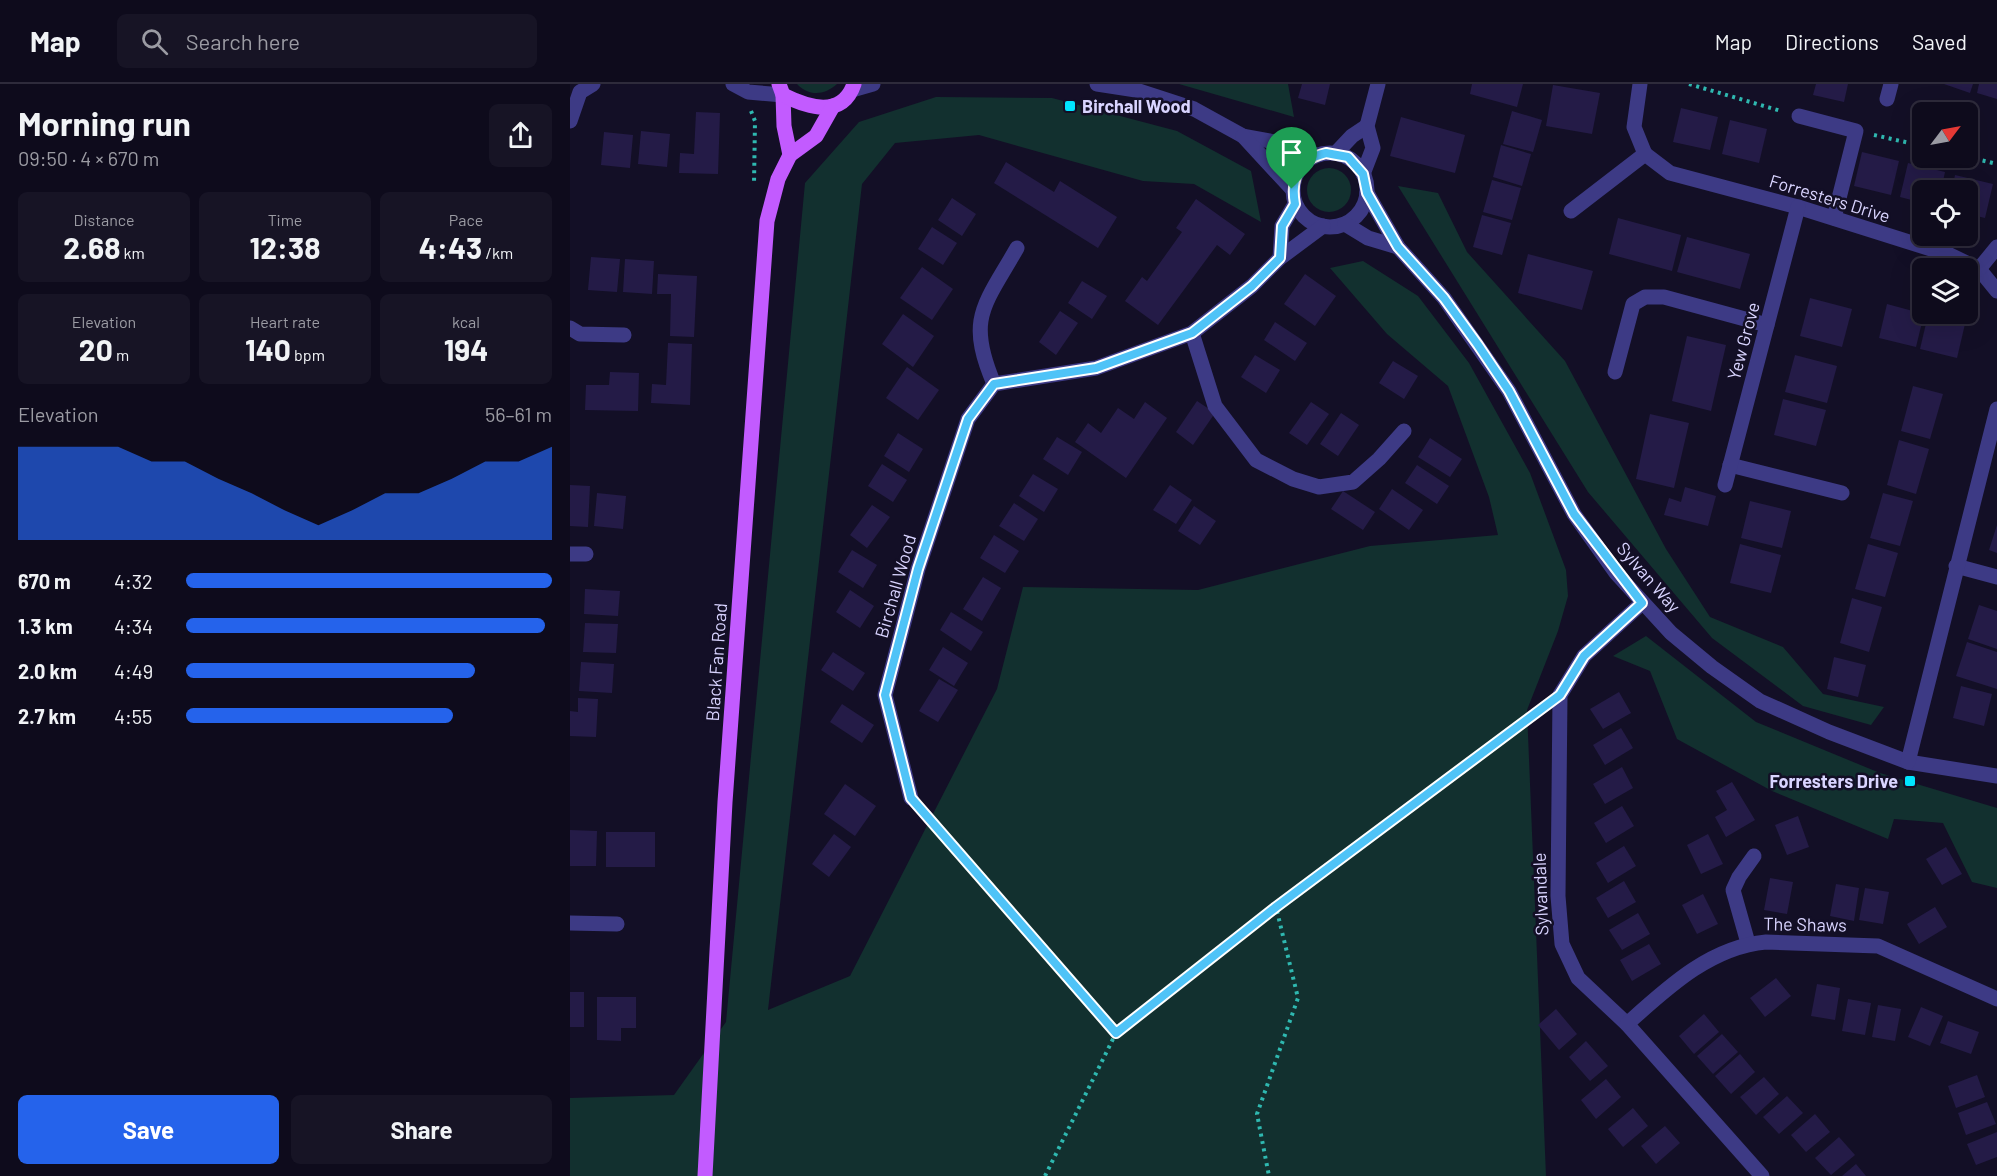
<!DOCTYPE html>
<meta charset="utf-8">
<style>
body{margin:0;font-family:Barlow,sans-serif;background:#171425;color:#f1f3f6;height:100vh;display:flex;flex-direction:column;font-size:22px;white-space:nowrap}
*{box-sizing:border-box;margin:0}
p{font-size:20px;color:#9b9ba3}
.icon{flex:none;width:33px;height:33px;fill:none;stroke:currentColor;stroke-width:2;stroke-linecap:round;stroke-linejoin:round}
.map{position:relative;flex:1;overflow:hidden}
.side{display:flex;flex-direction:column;background:#0e0b1c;width:570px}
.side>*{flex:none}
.needle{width:39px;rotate:58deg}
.controls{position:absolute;left:1342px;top:18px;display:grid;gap:12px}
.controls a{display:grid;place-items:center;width:66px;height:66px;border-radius:9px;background:#0e0b1c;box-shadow:0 6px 24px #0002,0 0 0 2px #2e2b3b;font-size:30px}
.pin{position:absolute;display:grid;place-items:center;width:51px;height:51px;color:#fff;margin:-62px -26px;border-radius:50% 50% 50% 0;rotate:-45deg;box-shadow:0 0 6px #0007}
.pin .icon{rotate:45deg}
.round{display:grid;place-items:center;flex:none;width:63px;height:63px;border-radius:9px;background:#171425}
.overview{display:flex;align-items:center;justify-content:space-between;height:102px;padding:0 18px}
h1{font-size:33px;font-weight:700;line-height:45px}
.figures{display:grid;grid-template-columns:repeat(3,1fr);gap:9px;height:102px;padding:6px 18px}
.figures div{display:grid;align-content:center;border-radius:9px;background:#171425;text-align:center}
.figures b{font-size:30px;font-weight:700}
.figures small{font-size:16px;font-weight:400}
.figures p{font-size:16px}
.chart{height:168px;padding:12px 18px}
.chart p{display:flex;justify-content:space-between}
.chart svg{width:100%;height:108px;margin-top:6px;fill:#2563eb;opacity:.7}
.cta{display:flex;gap:12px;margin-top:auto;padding:12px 18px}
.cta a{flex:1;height:69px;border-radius:9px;background:#2563eb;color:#fff;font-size:24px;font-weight:700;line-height:69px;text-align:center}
.cta a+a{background:#171425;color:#f1f3f6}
ul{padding:0 18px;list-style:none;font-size:20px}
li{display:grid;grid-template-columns:96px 72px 1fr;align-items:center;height:45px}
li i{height:15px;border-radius:8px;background:#2563eb}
header{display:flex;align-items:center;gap:36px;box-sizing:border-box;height:84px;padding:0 30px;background:#0e0b1c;border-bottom:2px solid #2e2b3b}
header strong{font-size:28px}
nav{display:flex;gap:33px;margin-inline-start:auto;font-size:21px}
.search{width:420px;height:54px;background:#171425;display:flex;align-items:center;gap:15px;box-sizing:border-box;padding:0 21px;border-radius:9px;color:#9b9ba3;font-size:22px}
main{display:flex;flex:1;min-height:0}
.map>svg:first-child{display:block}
</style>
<header>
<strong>Map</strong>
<div class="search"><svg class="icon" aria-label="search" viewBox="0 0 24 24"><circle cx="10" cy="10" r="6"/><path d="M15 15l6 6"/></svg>Search here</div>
<nav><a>Map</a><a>Directions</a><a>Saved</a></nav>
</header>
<main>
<section class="side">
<div class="overview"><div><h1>Morning run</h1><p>09:50 · 4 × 670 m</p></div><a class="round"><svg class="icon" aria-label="share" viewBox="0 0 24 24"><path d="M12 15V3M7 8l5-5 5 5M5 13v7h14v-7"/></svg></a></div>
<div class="figures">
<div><p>Distance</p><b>2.68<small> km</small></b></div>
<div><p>Time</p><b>12:38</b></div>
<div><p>Pace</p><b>4:43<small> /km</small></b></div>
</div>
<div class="figures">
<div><p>Elevation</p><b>20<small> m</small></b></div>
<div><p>Heart rate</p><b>140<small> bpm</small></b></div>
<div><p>kcal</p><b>194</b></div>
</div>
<div class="chart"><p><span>Elevation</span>56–61 m</p>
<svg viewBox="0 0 160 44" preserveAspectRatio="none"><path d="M0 44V6L10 6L20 6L30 6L40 12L50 12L60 19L70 25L80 32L90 38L100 32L110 25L120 25L130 19L140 12L150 12L160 6V44z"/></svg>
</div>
<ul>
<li><b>670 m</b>4:32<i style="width:100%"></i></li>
<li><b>1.3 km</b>4:34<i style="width:98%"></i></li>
<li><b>2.0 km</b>4:49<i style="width:79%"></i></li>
<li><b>2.7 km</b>4:55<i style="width:73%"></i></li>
</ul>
<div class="cta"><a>Save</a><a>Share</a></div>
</section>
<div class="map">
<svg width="1427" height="1092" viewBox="0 0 1427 1092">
<rect width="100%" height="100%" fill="#130f26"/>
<g fill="#12302f">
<path d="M 227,0 L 267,0 C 255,11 239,13 227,0 Z"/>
<polygon points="609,0 718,0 724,33"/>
<polygon points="366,13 482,14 607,47 681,87 691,138 624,100 573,97 409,51 325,59 292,100 198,926 280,892 427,605 453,503 628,506 800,462 928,451 919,413 878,302 817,250 760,184 793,177 848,212 899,279 960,389 996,486 998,512 988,547 957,626 976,1092 0,1092 0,1014 104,1011 156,938 235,99 289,38"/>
<circle cx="759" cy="106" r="22"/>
<polygon points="828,102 868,109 897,168 995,277 1096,465 1140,533 1213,563 1253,610 1314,623 1301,641 1233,622 1142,554 1018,408"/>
<polygon points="1076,552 1186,638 1310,689 1427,724 1427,804 1402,798 1373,739 1324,735 1318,755 1202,707 1107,655 1080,587 1043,572"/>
</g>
<g fill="#241b47">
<polygon points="732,0 760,0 755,21 728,14"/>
<polygon points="902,0 953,0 947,23 900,10"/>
<polygon points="1246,0 1278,0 1274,18 1243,11"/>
<polygon points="1374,0 1403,0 1400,9"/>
<polygon points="1409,0 1427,0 1427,15 1407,9"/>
<polygon points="983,1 1030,9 1022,50 976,42"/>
<polygon points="1111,24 1148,33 1140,66 1103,58"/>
<polygon points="942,27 972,36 963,68 933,60"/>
<polygon points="126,28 150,29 148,90 109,89 110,69 124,70"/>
<polygon points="831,33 895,51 885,89 820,72"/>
<polygon points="1160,36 1197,45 1189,79 1152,70"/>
<polygon points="71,47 100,50 97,83 68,80"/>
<polygon points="34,48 63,51 60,84 31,81"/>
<polygon points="931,61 961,70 952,102 923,93"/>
<polygon points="1292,68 1329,77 1321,111 1284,102"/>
<polygon points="436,78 484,108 490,97 547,133 528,164 424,99"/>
<polygon points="1338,79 1375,88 1371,106 1353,106 1353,119 1330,113"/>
<polygon points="1385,91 1423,100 1415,134 1398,130 1398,106 1382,106"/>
<polygon points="922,96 951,104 942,136 913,128"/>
<polygon points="382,114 406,130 392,152 368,136"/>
<polygon points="626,115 675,150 660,171 647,161 588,241 555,217 572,193 577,197 612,148 606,144"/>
<polygon points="912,131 941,139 932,171 903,163"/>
<polygon points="1048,134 1111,151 1102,187 1039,170"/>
<polygon points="362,143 387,159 373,181 348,165"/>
<polygon points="1117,153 1180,170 1170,205 1107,188"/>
<polygon points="958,170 1023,187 1012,226 948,209"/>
<polygon points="21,173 50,175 47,208 18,206"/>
<polygon points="55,175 84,177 82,210 53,208"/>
<polygon points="352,183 383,205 362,236 330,214"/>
<polygon points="88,190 127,192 124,253 100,252 101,210 87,210"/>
<polygon points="735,190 766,212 745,242 714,220"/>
<polygon points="512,197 537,212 522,235 498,219"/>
<polygon points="1240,214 1282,225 1272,263 1230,252"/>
<polygon points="1317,220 1354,230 1346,263 1309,254"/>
<polygon points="490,227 508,239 486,271 469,258"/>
<polygon points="333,230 364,252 343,283 312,260"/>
<polygon points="1358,231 1395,240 1387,274 1350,265"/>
<polygon points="705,238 737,259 725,277 694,256"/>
<polygon points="1117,252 1156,261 1141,327 1102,317"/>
<polygon points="98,259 122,260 120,321 81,319 82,300 96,301"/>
<polygon points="685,271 710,286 696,309 671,293"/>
<polygon points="1225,271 1267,282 1257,319 1215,308"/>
<polygon points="823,277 848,292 834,315 809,299"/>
<polygon points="337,283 369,306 348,336 316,314"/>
<polygon points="40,288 69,289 68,327 15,326 16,301 39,301"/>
<polygon points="1343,302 1373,310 1360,355 1331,347"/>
<polygon points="1213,315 1256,326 1246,362 1204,351"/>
<polygon points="627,317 645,329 623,361 606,348"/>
<polygon points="575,318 597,334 556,394 505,358 518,339 531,349 548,324 564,335"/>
<polygon points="741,318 759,330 737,361 719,349"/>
<polygon points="771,329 789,341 768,372 750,360"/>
<polygon points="1080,330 1119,339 1104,404 1066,395"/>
<polygon points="328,349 353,365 339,388 314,372"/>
<polygon points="487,353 512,368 498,391 473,375"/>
<polygon points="860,354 892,375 880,393 848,373"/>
<polygon points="1329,356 1359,365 1346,410 1317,401"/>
<polygon points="312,380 337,396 323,418 298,402"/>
<polygon points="847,381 879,402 867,420 835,399"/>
<polygon points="463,390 488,405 474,428 449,412"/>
<polygon points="0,401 20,402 18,443 0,442"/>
<polygon points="600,401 622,416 606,440 583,426"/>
<polygon points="1115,403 1146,412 1138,442 1094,431 1099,414 1111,418"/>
<polygon points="822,405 853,426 839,446 809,425"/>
<polygon points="773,407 805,428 793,446 761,425"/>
<polygon points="27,409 56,412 53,445 24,442"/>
<polygon points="1313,409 1343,417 1330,462 1300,454"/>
<polygon points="1180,417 1221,427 1212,464 1171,454"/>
<polygon points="444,419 468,435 454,457 429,442"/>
<polygon points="302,421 320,433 297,464 280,451"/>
<polygon points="624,422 646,437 630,461 608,447"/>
<polygon points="1427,441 1427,469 1419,466"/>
<polygon points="424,451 449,467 435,489 410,474"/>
<polygon points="1170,460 1211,471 1201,509 1160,499"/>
<polygon points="1298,460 1328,469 1315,513 1285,505"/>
<polygon points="282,466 307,481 293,504 268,488"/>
<polygon points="413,493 431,504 412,537 393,525"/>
<polygon points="15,505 50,507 48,532 14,530"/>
<polygon points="280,506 304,522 290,544 266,528"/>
<polygon points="1282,514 1312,523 1299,568 1270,559"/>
<polygon points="1409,521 1427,527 1427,565 1398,555"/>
<polygon points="381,528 413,548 401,567 370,546"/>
<polygon points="15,539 48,540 46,569 13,568"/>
<polygon points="1397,558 1427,568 1427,605 1386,592"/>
<polygon points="373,563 398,579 384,602 359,586"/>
<polygon points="263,568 295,589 283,607 251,586"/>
<polygon points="1264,573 1296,581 1288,613 1257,605"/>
<polygon points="11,578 44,580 42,609 9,607"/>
<polygon points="369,595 388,606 368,638 349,627"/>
<polygon points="1391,602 1422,610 1414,642 1383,634"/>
<polygon points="1049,608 1061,629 1033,645 1020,625"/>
<polygon points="8,614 28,615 26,653 0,652 0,627 8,628"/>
<polygon points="272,620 304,641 292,659 260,638"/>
<polygon points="1051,644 1063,664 1035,681 1023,661"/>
<polygon points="1052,683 1063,704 1035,720 1023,700"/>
<polygon points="1162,698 1185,736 1156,753 1145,733 1157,726 1146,707"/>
<polygon points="275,700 306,722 285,752 254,730"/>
<polygon points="1052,722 1064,742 1036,759 1024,739"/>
<polygon points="1228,732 1239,763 1217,771 1205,741"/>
<polygon points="0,746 27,747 26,782 0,782"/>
<rect x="36" y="748" width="49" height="35"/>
<polygon points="264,750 281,763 259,793 242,780"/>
<polygon points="1138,750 1153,780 1131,790 1117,761"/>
<polygon points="1054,762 1066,782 1038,799 1026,779"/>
<polygon points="1376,763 1392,790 1372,801 1356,775"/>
<polygon points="1200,794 1223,798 1217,830 1194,826"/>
<polygon points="1054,797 1066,818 1038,834 1026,814"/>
<polygon points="1266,800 1289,804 1284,837 1260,832"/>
<polygon points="1295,804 1319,808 1313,840 1289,836"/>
<polygon points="1133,810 1148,840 1127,850 1112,821"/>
<polygon points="1365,823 1377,843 1349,860 1337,840"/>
<polygon points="1068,829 1080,850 1052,866 1039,846"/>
<polygon points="1079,860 1091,880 1062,897 1050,876"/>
<polygon points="1206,894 1221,912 1195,933 1180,914"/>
<polygon points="1247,900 1270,904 1265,936 1241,932"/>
<rect x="0" y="908" width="14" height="35"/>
<polygon points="27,913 66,913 66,944 51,944 51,957 27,956"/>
<polygon points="1278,915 1301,919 1295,951 1272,947"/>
<polygon points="1308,921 1331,925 1325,957 1302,953"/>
<polygon points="1351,923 1373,932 1360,962 1338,953"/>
<polygon points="986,925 1007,950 989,966 968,941"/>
<polygon points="1134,930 1149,948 1124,970 1109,952"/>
<polygon points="1378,937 1409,948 1401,970 1370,959"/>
<polygon points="1152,950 1168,968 1143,990 1127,972"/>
<polygon points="1016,957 1038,982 1020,997 999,973"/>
<polygon points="1170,970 1185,988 1161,1010 1145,992"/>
<polygon points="1407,991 1415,1013 1386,1024 1378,1002"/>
<polygon points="1194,993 1209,1010 1186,1031 1170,1013"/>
<polygon points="1036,995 1051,1013 1026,1035 1011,1016"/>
<polygon points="1217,1012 1233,1029 1209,1050 1193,1033"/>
<polygon points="1417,1018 1426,1040 1396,1051 1388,1029"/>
<polygon points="1063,1024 1078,1042 1053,1063 1038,1045"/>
<polygon points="1245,1030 1260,1048 1236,1068 1221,1051"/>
<polygon points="1095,1042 1110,1059 1086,1080 1071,1062"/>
<polygon points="1427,1048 1427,1073 1406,1081 1397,1060"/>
<polygon points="1269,1053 1285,1071 1261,1091 1245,1074"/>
<polygon points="1286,1080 1296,1092 1272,1092"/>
</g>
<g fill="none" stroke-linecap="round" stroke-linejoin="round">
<g stroke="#2fb8b0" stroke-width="4" stroke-dasharray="3 4.5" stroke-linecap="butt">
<polyline points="1119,0 1211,27"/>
<polyline points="181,27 185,37 184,100"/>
<polyline points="1304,51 1353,62"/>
<polyline points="1398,73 1427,80"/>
<polyline points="353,728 546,949"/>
<polyline points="706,823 970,626"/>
<polyline points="475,1092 546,949 706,823 728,914 687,1030 699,1092"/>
</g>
<g stroke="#3d3a85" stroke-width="15">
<polyline points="163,0 178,8 213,11"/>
<polyline points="527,0 566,6 624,25 673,52 716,60 746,71"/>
<polyline points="282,6 303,0"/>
<polyline points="1317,15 1321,0"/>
<polyline points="1229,32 1286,47 1264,134"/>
<polyline points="0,37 10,8 23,0"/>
<polyline points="673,52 722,105"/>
<polyline points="766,69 782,52 797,42"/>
<circle cx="760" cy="106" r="37"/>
<polyline points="1075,70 1100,89 1228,123 1380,171 1409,185 1427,207"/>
<polyline points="793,90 803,64 797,42 808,0"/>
<polyline points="797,109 828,163 874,214 939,307 1004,430 1046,489 1101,549 1142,583 1190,617 1259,648 1338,678 1427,692"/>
<polyline points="1001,127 1075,70 1064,43 1070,0"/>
<polyline points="775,140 798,154 828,163"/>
<polyline points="710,174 712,142 725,120"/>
<polyline points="1409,185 1427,163"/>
<polyline points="0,244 10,250 54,251"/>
<polyline points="622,249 645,322 686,376 723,395 749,403 783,398 809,375 834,347"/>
<polyline points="1045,288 1063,220 1075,213 1094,213 1197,241"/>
<path d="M 424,300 C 396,234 414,222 447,164"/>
<polyline points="1160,381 1272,409"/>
<polyline points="1155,401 1228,123"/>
<polyline points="0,470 16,470"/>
<polyline points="1386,482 1427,493"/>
<polyline points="1072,519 1014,572 990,611 988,812 992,860 1008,894 1057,940 1192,1092"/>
<polyline points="1338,678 1427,325"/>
<polyline points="341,714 315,611 348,485 398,335 424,300 526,284 622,249 682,202 710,174 753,142"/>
<polyline points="0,839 47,840"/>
<polyline points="1178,859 1163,806 1169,793 1184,772"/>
<path d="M 1057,940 C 1097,904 1140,863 1196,858 L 1308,862 L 1427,915"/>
</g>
<g stroke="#c25bff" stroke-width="15">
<polyline points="209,0 213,11 214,42 220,71"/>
<path d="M 213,11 C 237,23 272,35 284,0"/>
<polyline points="135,1092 155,718 197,137 208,95 220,71 246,52 263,22"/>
</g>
</g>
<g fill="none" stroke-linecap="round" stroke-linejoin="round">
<g stroke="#fff" stroke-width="12">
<path id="route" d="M 756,69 L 778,73 L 793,90 L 797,109 L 828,163 L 874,214 L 908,261 L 939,307 L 1004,430 L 1072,519 L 1014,572 L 990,611 L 706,823 L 546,949 L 341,714 L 315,611 L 348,485 L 398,335 L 424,300 L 526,284 L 622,249 L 682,202 L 710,174 L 712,142 L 725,120 C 720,94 730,75 756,69 Z"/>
</g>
<use href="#route" stroke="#4fc3f7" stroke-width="8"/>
</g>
<g fill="#00e5ff" stroke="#130f26" stroke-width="2">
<rect x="494" y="16" width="12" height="12" rx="3"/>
<rect x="1334" y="691" width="12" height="12" rx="3"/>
</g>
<g text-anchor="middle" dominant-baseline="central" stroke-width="5" stroke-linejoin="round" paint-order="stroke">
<g font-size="18" font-weight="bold" fill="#d9d4ff" stroke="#130f26" text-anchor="start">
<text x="512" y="22">Birchall Wood</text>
<text x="1328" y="697" text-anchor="end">Forresters Drive</text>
</g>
<g font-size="18" fill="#d9d4ff" stroke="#130f26">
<text transform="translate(1260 114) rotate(17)">Forresters Drive</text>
<text transform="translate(1173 257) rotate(-75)">Yew Grove</text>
<text transform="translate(1079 493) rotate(49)">Sylvan Way</text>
<text transform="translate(325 502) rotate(-74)">Birchall Wood</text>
<text transform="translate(146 578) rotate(-86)">Black Fan Road</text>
<text transform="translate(970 810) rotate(-92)">Sylvandale</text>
<text transform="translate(1235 840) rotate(1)">The Shaws</text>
</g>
</g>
</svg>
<div class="controls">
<a><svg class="needle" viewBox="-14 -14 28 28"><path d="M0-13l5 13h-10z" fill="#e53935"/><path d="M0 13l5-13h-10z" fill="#9b9ba3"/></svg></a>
<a><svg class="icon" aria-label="locate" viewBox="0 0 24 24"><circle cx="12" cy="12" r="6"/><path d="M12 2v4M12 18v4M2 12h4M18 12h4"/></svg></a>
<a><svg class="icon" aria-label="layers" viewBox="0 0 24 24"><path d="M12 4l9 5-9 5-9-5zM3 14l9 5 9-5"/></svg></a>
</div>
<div class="pin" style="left:722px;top:105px;background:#1e9e55"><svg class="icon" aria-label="arrive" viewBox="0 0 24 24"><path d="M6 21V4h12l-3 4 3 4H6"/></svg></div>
</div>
</main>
